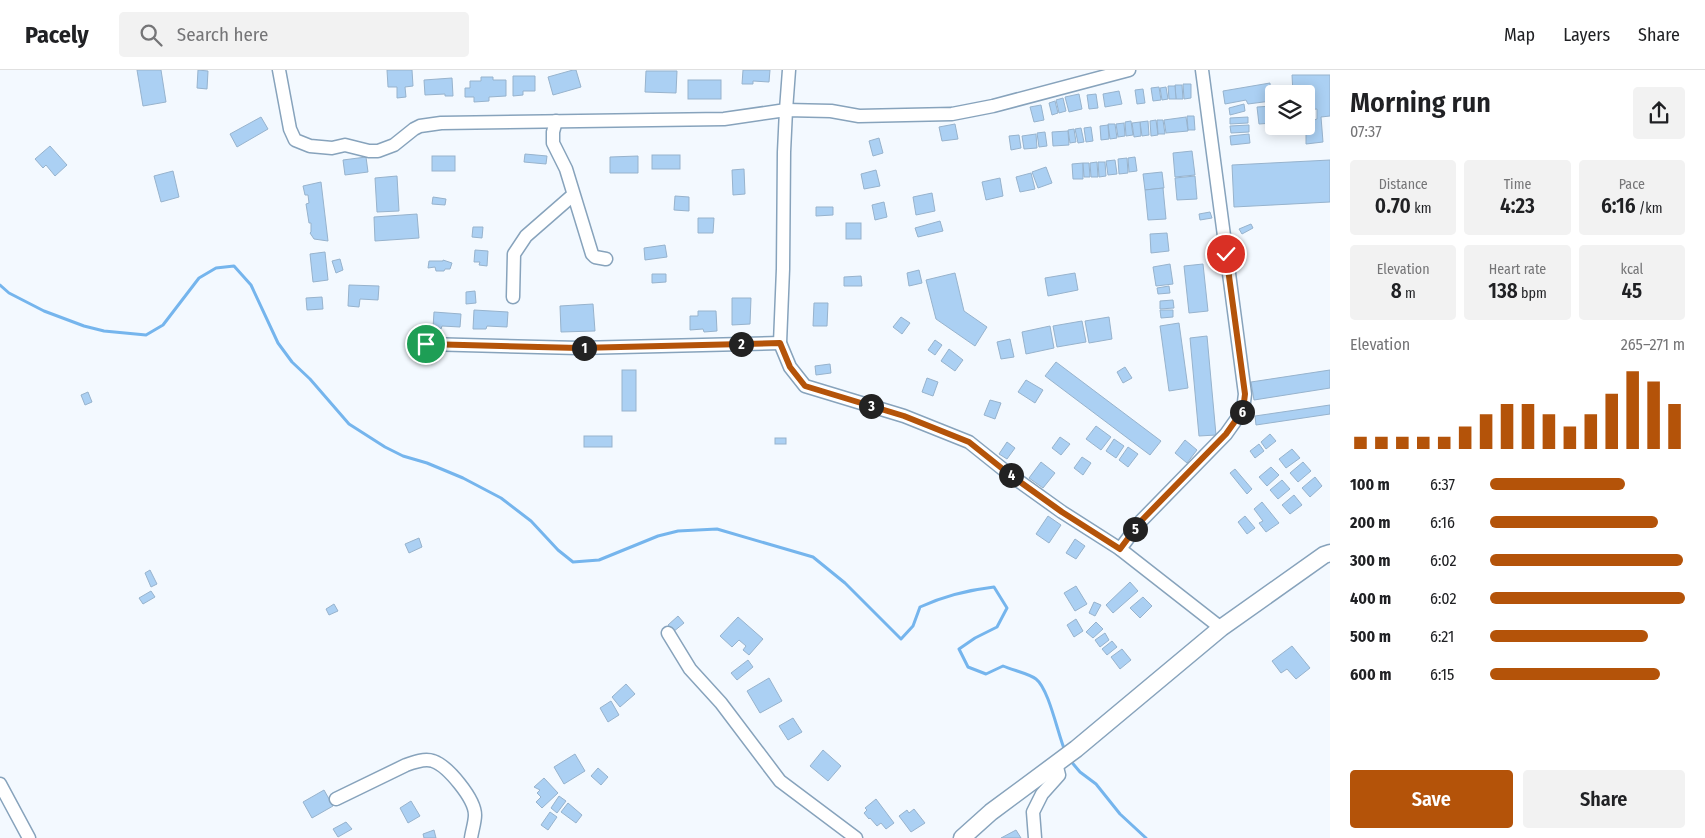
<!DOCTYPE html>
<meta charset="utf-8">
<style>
body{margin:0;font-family:"Fira Sans Condensed",sans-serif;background:#f2f2f2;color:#202124;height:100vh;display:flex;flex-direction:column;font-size:19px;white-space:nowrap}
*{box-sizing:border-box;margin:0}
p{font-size:16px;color:#757577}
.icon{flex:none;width:28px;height:28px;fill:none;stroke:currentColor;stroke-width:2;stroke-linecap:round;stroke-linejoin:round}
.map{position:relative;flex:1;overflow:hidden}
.panel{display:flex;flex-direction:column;background:#fff;width:375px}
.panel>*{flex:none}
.tools{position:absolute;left:1265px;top:15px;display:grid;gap:10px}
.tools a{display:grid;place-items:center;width:50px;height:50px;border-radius:5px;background:#fff;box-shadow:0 2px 12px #0003;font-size:25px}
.pin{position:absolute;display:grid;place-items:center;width:42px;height:42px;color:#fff;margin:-21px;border:2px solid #fff;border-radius:50%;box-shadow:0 1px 5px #0007}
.km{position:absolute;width:25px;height:25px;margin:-12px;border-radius:50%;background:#222;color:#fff;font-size:14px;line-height:25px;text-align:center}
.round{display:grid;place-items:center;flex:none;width:52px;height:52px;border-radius:5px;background:#f2f2f2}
.headline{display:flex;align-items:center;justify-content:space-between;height:85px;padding:0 20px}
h1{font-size:28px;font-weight:600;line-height:38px}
.figures{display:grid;grid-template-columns:repeat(3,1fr);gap:8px;height:85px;padding:5px 20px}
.figures div{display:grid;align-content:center;border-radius:5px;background:#f2f2f2;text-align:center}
.figures b{font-size:21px;font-weight:600}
.figures small{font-size:14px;font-weight:400}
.figures p{font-size:14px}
.chart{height:140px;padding:10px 20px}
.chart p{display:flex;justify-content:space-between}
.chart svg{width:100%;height:90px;margin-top:5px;stroke:#b45309;stroke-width:6}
.action{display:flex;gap:10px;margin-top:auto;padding:10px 20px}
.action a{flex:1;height:58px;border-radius:5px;background:#b45309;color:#fff;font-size:20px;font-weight:600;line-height:58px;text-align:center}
.action a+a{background:#f2f2f2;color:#202124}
ul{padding:0 20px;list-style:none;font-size:16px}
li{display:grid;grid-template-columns:80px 60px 1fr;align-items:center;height:38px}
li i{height:12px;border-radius:6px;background:#b45309}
header{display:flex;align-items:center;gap:30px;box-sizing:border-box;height:70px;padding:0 25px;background:#fff;border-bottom:1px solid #e0e0e0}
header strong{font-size:24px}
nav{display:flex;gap:28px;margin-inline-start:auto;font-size:18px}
.search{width:350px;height:45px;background:#f2f2f2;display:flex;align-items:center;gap:12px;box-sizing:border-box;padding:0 18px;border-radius:5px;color:#757577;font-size:19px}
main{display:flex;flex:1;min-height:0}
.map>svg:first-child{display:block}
</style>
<header>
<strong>Pacely</strong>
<div class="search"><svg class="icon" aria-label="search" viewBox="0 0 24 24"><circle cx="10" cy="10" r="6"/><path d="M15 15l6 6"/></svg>Search here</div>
<nav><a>Map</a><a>Layers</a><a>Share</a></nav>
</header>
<main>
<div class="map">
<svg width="1330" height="768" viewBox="0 0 1330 768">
<rect width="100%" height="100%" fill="#f3f9ff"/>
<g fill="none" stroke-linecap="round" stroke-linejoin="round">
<g stroke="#75b5ed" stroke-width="3">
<path d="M 0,215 L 9,223 L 44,241 L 84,256 L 104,261 L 146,265 L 163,255 L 199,208 L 216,198 L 234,196 L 251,215 L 278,273 L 292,292 L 310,309 L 349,354 L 385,377 L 403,386 L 427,393 L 463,408 L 501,428 L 531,451 L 558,480 L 573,492 L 599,490 L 658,466 L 678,461 L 717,459 L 813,487 L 845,513 L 901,569 L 913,556 L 920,537 C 944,526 968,520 994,517 L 1007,538 L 997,557 L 975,568 L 959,579 L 968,597 L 986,604 L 1003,596 C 1012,600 1030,604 1036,609 C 1049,619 1058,665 1065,681"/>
<polyline points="1069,689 1080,702 1096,714 1120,744 1146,768"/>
</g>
</g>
<g fill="#abd0f3" stroke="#97b3cd">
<polygon points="137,0 161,0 166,32 143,36"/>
<polygon points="198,0 208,1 207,19 197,18"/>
<polygon points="387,0 412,0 413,16 405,17 406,27 397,28 397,17 388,17"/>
<polygon points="573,0 576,0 581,17 553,25 548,7"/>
<polygon points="743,0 770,0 769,12 753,11 753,14 742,14"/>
<polygon points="646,1 677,1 676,23 645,22"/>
<polygon points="1292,5 1330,5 1330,46 1321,47 1323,72 1306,74 1306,53 1317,49 1317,39 1306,40 1306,24 1293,24"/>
<polygon points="513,6 535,6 535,21 523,21 523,25 513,26"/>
<polygon points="481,7 493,7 493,10 506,10 506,26 489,27 489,31 474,32 474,27 465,27 465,18 470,18 470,11 481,11"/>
<polygon points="452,8 453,26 445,26 445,24 425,25 424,10"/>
<rect x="688" y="10" width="33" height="19"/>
<polygon points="1270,13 1271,31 1248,34 1246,30 1225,34 1223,21"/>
<polygon points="1183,14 1191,14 1191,28 1184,29"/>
<polygon points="1175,15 1182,15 1183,29 1176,29"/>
<polygon points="1168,16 1175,16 1176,29 1169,29"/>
<polygon points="1159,17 1161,30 1153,31 1151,18"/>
<polygon points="1166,17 1168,29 1162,30 1160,18"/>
<polygon points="1143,19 1145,33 1137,34 1135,20"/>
<polygon points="1119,21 1122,34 1105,37 1103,24"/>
<polygon points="1079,24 1082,39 1069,42 1065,27"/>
<polygon points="1096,24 1098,38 1089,39 1087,25"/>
<polygon points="1063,28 1066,41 1059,43 1056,30"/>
<polygon points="1055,31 1058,43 1052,45 1049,33"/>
<polygon points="1244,34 1245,41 1230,45 1229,38"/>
<polygon points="1041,35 1044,50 1034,52 1030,37"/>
<polygon points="1272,36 1273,53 1259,54 1257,37"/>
<polygon points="1187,46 1194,46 1195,60 1188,60"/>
<polygon points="261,47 268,59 237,77 230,64"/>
<polygon points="1186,47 1188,61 1166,63 1164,50"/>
<polygon points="1248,47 1248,53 1230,54 1230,48"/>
<polygon points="1156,50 1158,65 1151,66 1150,51"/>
<polygon points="1157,50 1163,50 1165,64 1158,64"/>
<polygon points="1131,51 1133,65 1126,66 1125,52"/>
<polygon points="1148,51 1149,65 1142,66 1140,52"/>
<polygon points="1140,52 1141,66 1134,67 1132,53"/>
<polygon points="1124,53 1125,66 1118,67 1116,54"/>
<polygon points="955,54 958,69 942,71 939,57"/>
<polygon points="1108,54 1115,54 1117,68 1110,69"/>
<polygon points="1108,55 1109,69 1101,70 1100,56"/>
<polygon points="1249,55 1249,62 1231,63 1230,56"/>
<polygon points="1091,57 1093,71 1086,72 1084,58"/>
<polygon points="1081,58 1084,72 1078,73 1075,59"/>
<polygon points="1074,59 1076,72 1070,73 1068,60"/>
<polygon points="1068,61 1069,75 1053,76 1052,62"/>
<polygon points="1045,62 1047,76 1039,77 1037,63"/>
<polygon points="1036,64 1037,78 1024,79 1022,66"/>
<polygon points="1249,64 1250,73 1231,75 1230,66"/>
<polygon points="1019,65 1021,78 1011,80 1009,66"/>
<polygon points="879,68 883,83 873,86 869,71"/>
<polygon points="50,76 67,95 55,106 46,95 43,98 35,89"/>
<polygon points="1192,81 1195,105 1175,107 1173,83"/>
<polygon points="525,84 547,86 546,94 524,92"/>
<rect x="652" y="85" width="28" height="14"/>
<rect x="432" y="86" width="23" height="15"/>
<polygon points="638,86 638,103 610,103 610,87"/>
<polygon points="366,87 368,102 345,105 343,90"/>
<polygon points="1135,87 1137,101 1129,102 1128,88"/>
<polygon points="1127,88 1128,103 1119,104 1118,89"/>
<polygon points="1115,90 1117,104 1108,105 1106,91"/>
<polygon points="1330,90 1330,132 1234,137 1232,95"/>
<polygon points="1097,92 1098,107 1091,107 1090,93"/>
<polygon points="1098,92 1105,92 1106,106 1099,107"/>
<polygon points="1083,93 1083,109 1073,109 1072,94"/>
<polygon points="1083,93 1089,93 1090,107 1084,107"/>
<polygon points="1046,97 1052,113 1038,118 1032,102"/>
<polygon points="744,99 745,124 733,125 732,100"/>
<polygon points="876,100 880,116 864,119 861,104"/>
<polygon points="173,101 179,127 161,132 154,106"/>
<polygon points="1162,102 1164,118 1145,120 1143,104"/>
<polygon points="1031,103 1035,119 1020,122 1016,107"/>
<polygon points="397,106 399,141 377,142 375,108"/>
<polygon points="1195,106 1197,129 1177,130 1175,108"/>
<polygon points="1000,108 1003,126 986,130 982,112"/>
<polygon points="321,112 328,171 314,169 310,163 311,162 311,153 309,153 306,134 309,133 308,125 305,125 303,116"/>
<polygon points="1163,118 1166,149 1148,150 1145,120"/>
<polygon points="932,123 935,141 916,145 913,127"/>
<polygon points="675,126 689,127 689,141 674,140"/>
<polygon points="433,127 446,129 445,135 432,134"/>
<polygon points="884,132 887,147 875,150 872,135"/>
<polygon points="816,137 833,137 833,145 816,146"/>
<polygon points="1210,142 1212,148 1200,150 1199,144"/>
<polygon points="417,144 419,168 375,171 374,147"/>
<polygon points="698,148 714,148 713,163 698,163"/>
<polygon points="940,151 943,161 918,167 915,158"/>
<rect x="846" y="153" width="15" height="16"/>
<polygon points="1251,154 1253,158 1242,164 1239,159"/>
<polygon points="473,157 483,157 482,168 472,167"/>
<polygon points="1167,163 1169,181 1151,183 1150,164"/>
<polygon points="665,175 667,187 645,190 644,178"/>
<polygon points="475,180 488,181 487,196 479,195 480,192 474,192"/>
<polygon points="325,182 328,210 313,212 310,184"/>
<polygon points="340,189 343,200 336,203 332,191"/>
<polygon points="443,190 452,193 450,199 445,199 444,201 436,201 435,197 428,198 429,191 443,191"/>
<polygon points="1170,194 1173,214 1156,216 1153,197"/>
<polygon points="1203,194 1208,241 1189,243 1184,196"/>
<polygon points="919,200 922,213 909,216 907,203"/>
<polygon points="955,203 964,241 987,257 975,276 936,249 926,210"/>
<polygon points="1075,203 1078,220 1048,226 1045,208"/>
<polygon points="652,204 666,204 666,212 652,213"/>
<polygon points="861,206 862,216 844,216 844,207"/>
<polygon points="349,215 379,216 378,230 360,229 359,237 348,236"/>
<polygon points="1169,216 1170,223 1158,224 1157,218"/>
<polygon points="475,221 476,233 466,234 466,222"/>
<polygon points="322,227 323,239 307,240 306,228"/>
<polygon points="732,228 751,228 750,254 732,255"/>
<polygon points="1173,230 1174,238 1160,239 1160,231"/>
<polygon points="814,233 828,233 827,256 813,256"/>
<polygon points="593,234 595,261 561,262 560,236"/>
<polygon points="474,240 508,242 507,257 487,256 486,259 473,259"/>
<polygon points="1160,240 1173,240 1173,247 1161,248"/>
<polygon points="698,241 716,241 717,261 704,262 703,259 690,260 690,246 698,246"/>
<polygon points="434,242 461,244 460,257 442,256 441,259 433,258"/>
<polygon points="901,247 910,253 902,264 893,257"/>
<polygon points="1109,247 1112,269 1089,273 1085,251"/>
<polygon points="1082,251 1086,272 1057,277 1053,256"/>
<polygon points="1179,253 1188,318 1169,321 1160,256"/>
<polygon points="1050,256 1054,278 1026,284 1022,262"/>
<polygon points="1207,266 1216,365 1199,366 1190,268"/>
<polygon points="1010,269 1014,287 1001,289 997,272"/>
<polygon points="935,270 942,275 935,285 928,280"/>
<polygon points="949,279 963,290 955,301 941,291"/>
<polygon points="1056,292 1161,371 1150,385 1045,306"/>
<polygon points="830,294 831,303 816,305 815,296"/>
<polygon points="1125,297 1132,308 1123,313 1117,302"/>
<rect x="622" y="300" width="14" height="41"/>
<polygon points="1330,300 1330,318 1254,330 1251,312"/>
<polygon points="927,308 938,312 933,326 922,322"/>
<polygon points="1026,310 1043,320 1035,333 1018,322"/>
<polygon points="88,322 92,332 85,335 81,325"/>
<polygon points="990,330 1001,333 995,349 984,345"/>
<polygon points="1330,335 1330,344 1256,355 1255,346"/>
<polygon points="1096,356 1111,367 1101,380 1086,369"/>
<polygon points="1270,364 1276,371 1266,379 1261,372"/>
<rect x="584" y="366" width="28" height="11"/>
<polygon points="1060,367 1070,374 1061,385 1052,378"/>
<rect x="775" y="368" width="11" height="6"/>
<polygon points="1114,369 1124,376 1116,388 1106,381"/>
<polygon points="1185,370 1197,380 1187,393 1175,383"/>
<polygon points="1007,372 1015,378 1007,389 999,384"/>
<polygon points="1259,374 1264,381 1255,388 1250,381"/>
<polygon points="1128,377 1138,384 1128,397 1119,390"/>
<polygon points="1292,379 1300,388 1286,398 1279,389"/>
<polygon points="1082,387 1091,393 1083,405 1074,398"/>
<polygon points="1041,392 1055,403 1043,418 1029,408"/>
<polygon points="1303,392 1311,401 1298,412 1290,403"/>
<polygon points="1271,397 1279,405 1267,416 1259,407"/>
<polygon points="1235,399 1252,419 1247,424 1230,403"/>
<polygon points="1315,407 1322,416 1310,427 1302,418"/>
<polygon points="1282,410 1290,419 1278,429 1270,420"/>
<polygon points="1294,425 1302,435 1290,444 1282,435"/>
<polygon points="1262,432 1279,453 1266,462 1259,453 1263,451 1254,439"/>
<polygon points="1048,446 1061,455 1049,473 1036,464"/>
<polygon points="1245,446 1255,458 1247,464 1238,452"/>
<polygon points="419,468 422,477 409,483 405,474"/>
<polygon points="1075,469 1085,476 1076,489 1066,483"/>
<polygon points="150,500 157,514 151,517 145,503"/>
<polygon points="1130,512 1138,521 1113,543 1106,535"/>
<polygon points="1076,516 1087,534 1075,541 1064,523"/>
<polygon points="151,521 155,527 143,534 139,528"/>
<polygon points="1143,527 1152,536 1140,548 1130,538"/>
<polygon points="1094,532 1101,535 1095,546 1089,543"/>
<polygon points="334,534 338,541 329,545 326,539"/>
<polygon points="678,546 684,553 673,562 668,555"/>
<polygon points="738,547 763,569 749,585 743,580 746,576 739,570 732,577 720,566"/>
<polygon points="1076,549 1083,561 1074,567 1067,555"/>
<polygon points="1096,552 1103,559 1093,568 1086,562"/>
<polygon points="1105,563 1109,570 1100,577 1095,570"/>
<polygon points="1112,571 1117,577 1107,585 1102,579"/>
<polygon points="1292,576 1310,598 1296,609 1287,599 1281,603 1272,591"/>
<polygon points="1122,579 1131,590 1120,599 1111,587"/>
<polygon points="748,590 753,597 737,610 731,603"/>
<polygon points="769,608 782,631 760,643 747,621"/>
<polygon points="626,614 635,624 620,637 612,627"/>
<polygon points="611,631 619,645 608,652 600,638"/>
<polygon points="793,648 802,662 788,670 779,656"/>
<polygon points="823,680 841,696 828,711 810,696"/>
<polygon points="575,684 585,701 564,714 554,697"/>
<polygon points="598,698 608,707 601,715 591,706"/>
<polygon points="544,708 558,723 542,738 536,732 541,727 537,723 540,720 534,717"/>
<polygon points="324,720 333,736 312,748 303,732"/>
<polygon points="559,726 566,731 557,743 551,738"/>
<polygon points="876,729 894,753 886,759 881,753 877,756 870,748 869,749 864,743 867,740 865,738"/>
<polygon points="411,731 420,746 408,753 400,738"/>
<polygon points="568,733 582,745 576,753 561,742"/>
<polygon points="914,739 925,753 911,762 899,746 907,740 909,743"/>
<polygon points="550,742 557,747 548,760 541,755"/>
<polygon points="346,752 352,759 338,767 333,759"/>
<polygon points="434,760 436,768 424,768 423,764"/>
<polygon points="1016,760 1021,768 1001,768"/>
</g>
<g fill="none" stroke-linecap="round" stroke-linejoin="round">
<g stroke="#87a3bc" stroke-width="15">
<g id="minor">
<polyline points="279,0 290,59 295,70 310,76 332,78 345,75 369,81 378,81 394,75 414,59 420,56 441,53 724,49 786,40 789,0"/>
<polyline points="1202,0 1245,324 1243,340 1226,364 1141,451 1120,479 1221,558"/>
<polyline points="556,51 553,62 553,73 566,99 592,184 595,187 606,189"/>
<polyline points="513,227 514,184 526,166 573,125"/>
<polyline points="426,274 579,278 780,273"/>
<polyline points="1120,479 1062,442 1009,404 969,372 904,346 805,316 790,297 780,273 783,199 784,82 786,40 831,41 859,46 952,44 993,36 1129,0"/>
<polyline points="668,563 690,599 721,633 780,711 856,768"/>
<polyline points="0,714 29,768"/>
<path d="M 336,729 L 406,695 C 414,692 425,688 433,691 C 448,696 475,729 475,745 C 475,752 472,761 471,768"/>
<polyline points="1035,768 1033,742 1042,724 1059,705 1056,693"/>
</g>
</g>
<g stroke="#87a3bc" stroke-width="19">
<polyline id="tertiary" points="962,768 991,742 1076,679 1221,558 1324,485 1330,483"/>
</g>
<use href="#minor" stroke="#fff" stroke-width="12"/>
<use href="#tertiary" stroke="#fff" stroke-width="16"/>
</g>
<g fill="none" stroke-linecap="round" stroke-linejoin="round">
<g stroke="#fff" stroke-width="10">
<polyline id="route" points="426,274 579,278 780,273 790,297 805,316 904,346 969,372 1009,404 1062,442 1120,479 1141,451 1226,364 1243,340 1245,324 1226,184"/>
</g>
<use href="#route" stroke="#b45309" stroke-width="6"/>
</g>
</svg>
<div class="tools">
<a><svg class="icon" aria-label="layers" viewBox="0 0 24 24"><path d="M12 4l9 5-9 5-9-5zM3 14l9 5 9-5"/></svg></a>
</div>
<div class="pin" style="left:426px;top:274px;background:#1e9e55"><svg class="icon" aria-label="arrive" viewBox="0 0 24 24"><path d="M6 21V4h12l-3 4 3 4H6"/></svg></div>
<div class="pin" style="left:1226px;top:184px;background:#d93025"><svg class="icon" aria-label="check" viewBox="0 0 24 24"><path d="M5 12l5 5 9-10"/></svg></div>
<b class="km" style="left:584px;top:278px">1</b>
<b class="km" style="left:741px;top:274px">2</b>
<b class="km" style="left:871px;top:336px">3</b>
<b class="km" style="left:1011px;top:405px">4</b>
<b class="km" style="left:1135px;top:459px">5</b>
<b class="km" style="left:1242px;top:342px">6</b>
</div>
<section class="panel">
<div class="headline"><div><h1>Morning run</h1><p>07:37</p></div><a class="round"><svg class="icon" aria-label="share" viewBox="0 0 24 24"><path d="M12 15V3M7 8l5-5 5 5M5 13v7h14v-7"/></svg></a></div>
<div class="figures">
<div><p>Distance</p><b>0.70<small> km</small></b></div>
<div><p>Time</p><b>4:23</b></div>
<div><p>Pace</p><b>6:16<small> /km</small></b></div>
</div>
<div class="figures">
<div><p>Elevation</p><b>8<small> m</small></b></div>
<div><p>Heart rate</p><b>138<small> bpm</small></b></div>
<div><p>kcal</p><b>45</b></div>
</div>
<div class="chart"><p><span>Elevation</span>265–271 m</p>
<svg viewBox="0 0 160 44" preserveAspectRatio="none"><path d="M5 44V38M15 44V38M25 44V38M35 44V38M45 44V38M55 44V33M65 44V27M75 44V22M85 44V22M95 44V27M105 44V33M115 44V27M125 44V17M135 44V6M145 44V11M155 44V22"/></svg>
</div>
<ul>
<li><b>100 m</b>6:37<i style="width:69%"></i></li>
<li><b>200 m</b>6:16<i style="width:86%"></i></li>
<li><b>300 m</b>6:02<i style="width:99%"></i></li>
<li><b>400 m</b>6:02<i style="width:100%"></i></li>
<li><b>500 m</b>6:21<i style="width:81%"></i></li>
<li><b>600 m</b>6:15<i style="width:87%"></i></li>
</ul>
<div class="action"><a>Save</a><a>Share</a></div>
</section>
</main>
